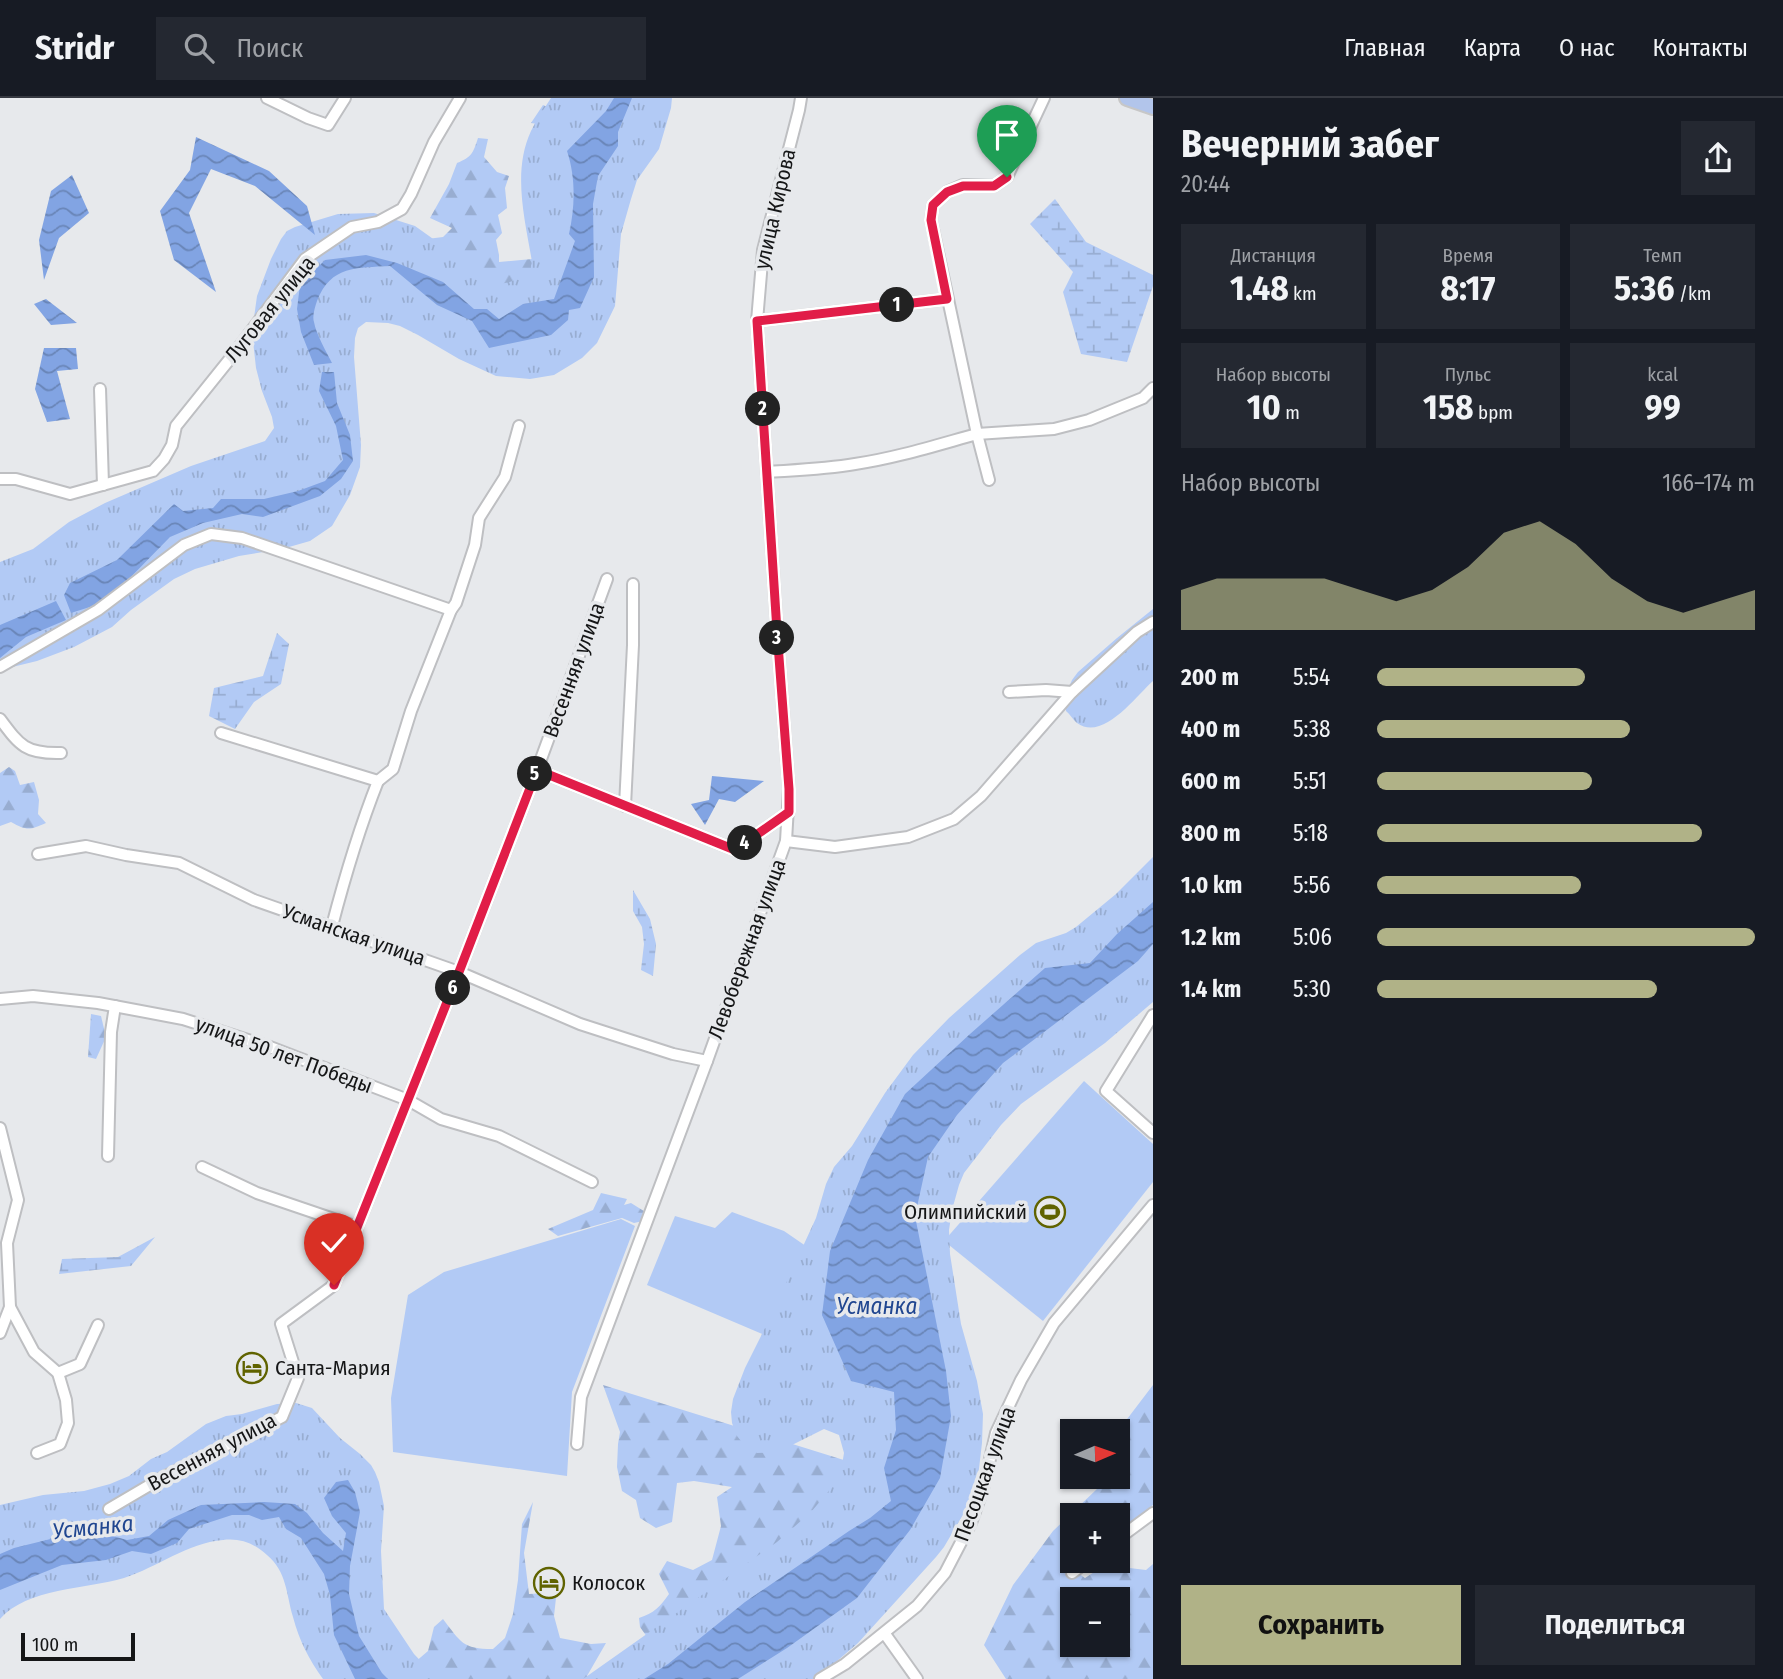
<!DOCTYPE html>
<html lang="ru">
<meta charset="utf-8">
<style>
body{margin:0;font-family:"Fira Sans Condensed",sans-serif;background:#242831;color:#f1f3f6;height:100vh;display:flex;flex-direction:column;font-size:26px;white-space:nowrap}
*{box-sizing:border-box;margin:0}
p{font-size:23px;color:#9ea1a6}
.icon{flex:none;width:38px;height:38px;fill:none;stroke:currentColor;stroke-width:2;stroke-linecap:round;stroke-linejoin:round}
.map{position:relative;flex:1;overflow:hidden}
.side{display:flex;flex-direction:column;background:#171b24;width:630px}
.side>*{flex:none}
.needle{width:46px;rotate:88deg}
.tools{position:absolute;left:1060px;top:1321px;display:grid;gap:14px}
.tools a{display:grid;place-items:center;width:70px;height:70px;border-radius:0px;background:#171b24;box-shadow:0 2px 5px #0004;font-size:35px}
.scale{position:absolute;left:21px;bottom:18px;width:114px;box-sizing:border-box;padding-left:7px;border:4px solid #151617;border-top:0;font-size:19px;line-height:24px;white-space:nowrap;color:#151617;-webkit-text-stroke:5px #e7e9ec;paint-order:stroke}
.pin{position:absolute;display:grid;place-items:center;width:60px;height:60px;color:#fff;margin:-72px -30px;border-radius:50% 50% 50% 0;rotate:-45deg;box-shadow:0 0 7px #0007}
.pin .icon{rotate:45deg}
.km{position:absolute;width:35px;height:35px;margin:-18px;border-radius:50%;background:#222;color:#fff;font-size:19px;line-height:35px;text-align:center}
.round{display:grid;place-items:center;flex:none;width:74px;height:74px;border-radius:0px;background:#242831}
.headline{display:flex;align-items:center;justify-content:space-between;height:119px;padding:0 28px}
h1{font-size:38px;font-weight:700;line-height:52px}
.stats{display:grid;grid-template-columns:repeat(3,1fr);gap:10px;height:119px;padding:7px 28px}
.stats div{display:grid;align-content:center;border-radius:0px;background:#242831;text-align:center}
.stats b{font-size:35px;font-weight:700}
.stats small{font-size:19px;font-weight:400}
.stats p{font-size:19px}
.chart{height:196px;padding:14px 28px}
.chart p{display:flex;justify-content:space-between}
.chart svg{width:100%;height:126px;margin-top:7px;fill:#b0b287;opacity:.7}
.button{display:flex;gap:14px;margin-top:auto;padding:14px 28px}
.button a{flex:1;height:80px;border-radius:0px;background:#b0b287;color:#111;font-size:28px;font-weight:700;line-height:80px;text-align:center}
.button a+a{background:#242831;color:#f1f3f6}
ul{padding:0 28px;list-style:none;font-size:23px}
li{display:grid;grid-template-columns:112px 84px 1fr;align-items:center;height:52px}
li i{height:18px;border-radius:9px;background:#b0b287}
header{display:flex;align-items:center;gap:42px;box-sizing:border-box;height:98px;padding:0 35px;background:#171b24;border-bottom:2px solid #363941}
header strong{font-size:33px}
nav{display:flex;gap:38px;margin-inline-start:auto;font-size:24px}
.search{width:490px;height:63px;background:#242831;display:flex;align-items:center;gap:18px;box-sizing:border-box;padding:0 24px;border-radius:0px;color:#9ea1a6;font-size:26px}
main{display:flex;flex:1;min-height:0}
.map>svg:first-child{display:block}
</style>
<header>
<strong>Stridr</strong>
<div class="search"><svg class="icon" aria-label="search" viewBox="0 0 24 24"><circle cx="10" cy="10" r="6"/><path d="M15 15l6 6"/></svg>Поиск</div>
<nav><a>Главная</a><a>Карта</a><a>О нас</a><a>Контакты</a></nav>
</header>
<main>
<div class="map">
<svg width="1153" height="1581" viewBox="0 0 1153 1581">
<defs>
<pattern id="forest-firs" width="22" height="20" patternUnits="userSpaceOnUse" patternTransform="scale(1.75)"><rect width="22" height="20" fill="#b2caf5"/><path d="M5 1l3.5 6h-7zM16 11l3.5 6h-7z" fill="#98add1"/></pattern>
<pattern id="wetland-marsh" width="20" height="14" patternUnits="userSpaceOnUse" patternTransform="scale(1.75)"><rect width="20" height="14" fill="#b2caf5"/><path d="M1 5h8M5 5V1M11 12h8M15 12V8" fill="none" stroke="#98add1"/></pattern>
<pattern id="park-tufts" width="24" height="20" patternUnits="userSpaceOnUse" patternTransform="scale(1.75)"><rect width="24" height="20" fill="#b2caf5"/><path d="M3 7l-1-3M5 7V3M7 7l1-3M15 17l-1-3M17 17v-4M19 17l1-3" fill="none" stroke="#98add1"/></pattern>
<pattern id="water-waves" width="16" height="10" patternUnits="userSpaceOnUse" patternTransform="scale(1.75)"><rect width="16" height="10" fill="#82a4e3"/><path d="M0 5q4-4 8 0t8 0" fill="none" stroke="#6985b7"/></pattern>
</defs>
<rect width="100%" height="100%" fill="#e7e9ec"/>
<g fill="#b2caf5">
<polygon points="1084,983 1153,1046 1153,1084 1043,1223 944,1143"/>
<polygon points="732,1114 784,1133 816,1155 767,1238 647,1187 675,1118 715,1130"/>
<polygon points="621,1121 635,1128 572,1294 567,1378 393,1354 391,1300 408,1197 444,1174"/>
</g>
<g fill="url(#forest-firs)" fill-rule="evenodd">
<path d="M 543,7 L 558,14 L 567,12 L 523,206 L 419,142 L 443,139 L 452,130 L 430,120 L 449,86 L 457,65 C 472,59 473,55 478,40 L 488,41 L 484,59 L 497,74 L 509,78 L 505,90 L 507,110 L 498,117 L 502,135 L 496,142 L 499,157 L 499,164 L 532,161 L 544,27 L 531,25 Z"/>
<path d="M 9,669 L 15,673 L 20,687 L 34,684 L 39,702 L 38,716 L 46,725 C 30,732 27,733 11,724 L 0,728 L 0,675 Z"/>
<polygon points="91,916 101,918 106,939 96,961 88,959"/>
<polygon points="601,1095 627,1101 624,1107 631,1105 647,1115 643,1123 634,1125 622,1120 558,1138 548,1131 593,1112"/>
<path d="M 603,1287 L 879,1373 L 652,1546 L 640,1529 L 639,1520 C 654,1515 660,1509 669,1496 L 659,1476 L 667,1463 L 693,1472 L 712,1462 L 721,1428 L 717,1399 L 732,1389 L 694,1383 L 677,1385 L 672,1424 L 656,1430 L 640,1420 L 636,1402 L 622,1393 L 617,1369 L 618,1346 L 620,1334 Z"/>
<path d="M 1153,1287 L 1153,1407 L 1118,1434 L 1118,1418 L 1073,1418 L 1073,1463 L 1080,1463 L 1071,1470 L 1085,1480 L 1105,1467 L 1146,1472 L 1153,1466 L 1153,1581 L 1006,1581 L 984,1547 L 1013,1487 L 1053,1433 L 1097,1391 L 1100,1379 L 1118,1379 L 1118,1333 ZM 1073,1502 L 1118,1502 L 1118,1547 L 1073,1547 Z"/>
<path d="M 533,1404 L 524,1455 L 529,1496 L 547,1495 L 556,1500 L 554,1518 L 560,1540 L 591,1546 L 606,1545 L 587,1578 L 587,1581 L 391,1581 L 366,1509 L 414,1565 L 428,1553 L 434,1529 L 443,1521 C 461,1544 462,1551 493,1551 L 505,1540 L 513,1516 L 518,1482 L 522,1426 Z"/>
</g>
<g fill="url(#wetland-marsh)">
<polygon points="1055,101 1086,144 1153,177 1153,188 1127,264 1081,256 1063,194 1073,174 1030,126"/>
<polygon points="277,535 289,546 281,586 254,604 235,631 209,618 214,590 263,578"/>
<polygon points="633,792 650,821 656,846 653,878 641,872 644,846 642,829 633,813"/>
<polygon points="155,1139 131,1168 59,1176 62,1161 118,1159"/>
</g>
<g fill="url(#park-tufts)">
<path d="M 551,0 L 672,0 L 671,10 L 659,51 L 637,82 L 631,101 L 621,136 L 615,208 L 597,245 L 582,260 L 554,277 L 530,281 L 496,278 L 459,261 L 418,237 L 400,228 L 388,225 L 366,224 L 358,230 L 355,240 L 354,259 L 361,347 L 360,369 L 350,397 L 332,428 L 310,443 L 282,451 L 239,458 L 195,471 L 174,481 L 131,512 L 112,529 L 74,549 L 37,563 L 0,572 L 0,464 L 33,451 L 69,424 L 105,405 L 191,368 L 265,343 L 274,330 L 272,319 L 262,293 L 256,270 L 252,234 L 257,198 L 271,161 L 281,141 L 287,133 L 295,129 L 338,116 L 374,115 L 415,128 L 495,185 C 508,187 518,181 529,175 L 532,164 C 525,121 512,74 531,33 C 536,22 544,11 551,0 Z"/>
<path d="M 1153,511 L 1153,583 C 1136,598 1103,644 1077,625 C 1073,622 1070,616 1066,613 L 1066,596 L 1072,582 L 1078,574 L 1117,540 Z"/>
<polygon points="1153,759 1153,904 1105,945 1021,1006 1001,1027 964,1075 959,1087 952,1112 949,1132 950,1156 961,1226 977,1283 983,1316 982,1345 978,1379 964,1415 944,1449 936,1459 858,1545 816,1581 583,1581 777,1444 811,1414 828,1394 841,1373 844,1355 839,1337 824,1331 778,1354 757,1355 745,1348 737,1338 732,1325 731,1314 733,1301 745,1270 770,1220 816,1120 826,1086 834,1069 852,1048 885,995 913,957 949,920 1020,857 1036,845 1066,835 1076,829 1116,796"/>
<path d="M 296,1305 L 312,1310 L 340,1340 L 360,1356 L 371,1367 L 375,1374 L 379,1384 L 384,1408 L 381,1453 L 384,1511 L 414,1556 L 438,1581 L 323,1581 C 309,1562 299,1542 293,1519 C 286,1495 287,1474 267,1457 C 254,1445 240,1440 223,1442 C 187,1445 158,1469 124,1480 C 86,1491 27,1490 0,1521 L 0,1407 L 43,1397 L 84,1393 L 110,1386 L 129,1378 L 151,1361 L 167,1354 L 206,1326 L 226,1318 L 242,1316 L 277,1306 Z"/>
</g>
<g fill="url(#water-waves)">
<path d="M 614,0 L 632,0 L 618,34 L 618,48 L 598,78 L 593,106 L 594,179 L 580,210 L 569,212 L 568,222 L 551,237 L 489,250 L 472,223 L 437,207 L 390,168 C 357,170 331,167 317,203 C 315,209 312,218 314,224 C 316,236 326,253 332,265 L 314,267 L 301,234 L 297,211 L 300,187 L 325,162 L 366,157 L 397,165 L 443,184 L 474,211 L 487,211 L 499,221 L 523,206 L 554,201 L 575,143 L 569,136 C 575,109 576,80 567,53 L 606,13 Z"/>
<polygon points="196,39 269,73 307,108 315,137 255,88 211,71 189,115 216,194 174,162 160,113 190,72"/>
<polygon points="72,77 89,115 59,140 44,182 39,142 51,93"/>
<polygon points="46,201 77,225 51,227 34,206"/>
<polygon points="44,250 76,250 78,271 57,273 70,321 47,324 35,291"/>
<polygon points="322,274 334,274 337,305 350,337 353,363 341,381 320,398 263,419 242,416 203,425 170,439 123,487 96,507 71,515 64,497 70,485 117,462 174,406 183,413 213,410 221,401 264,401 298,393 325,383 343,362 336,328 319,293"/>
<polygon points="56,503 66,522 26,539 0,560 0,527"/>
<polygon points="712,678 764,683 735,704 719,701 705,727 691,706 709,702"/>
<polygon points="1153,804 1153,846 1138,863 1003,965 957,1017 928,1059 915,1118 946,1273 951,1318 940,1380 910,1432 857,1500 787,1550 738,1581 644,1581 668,1566 745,1504 849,1433 870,1420 891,1403 884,1370 896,1332 894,1294 851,1283 822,1217 830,1153 868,1062 905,996 970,936 1045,870 1090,865 1117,836"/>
<polygon points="348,1382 355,1394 360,1414 350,1468 349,1496 359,1538 382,1575 388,1581 355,1581 334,1537 330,1497 324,1476 301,1440 286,1431 279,1419 262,1422 249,1417 232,1417 189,1431 177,1445 151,1456 132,1453 106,1462 62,1467 0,1492 0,1456 14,1450 79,1434 109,1437 127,1442 149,1438 168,1422 201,1407 264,1404 295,1406 307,1415 323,1435 343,1453 346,1435 332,1418 324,1400 336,1384"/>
</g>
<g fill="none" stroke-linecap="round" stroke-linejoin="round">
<g stroke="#bebfc2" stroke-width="14">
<g id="minor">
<polyline points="267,0 308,20 328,27 345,0"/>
<polyline points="1044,0 1007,79 994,88 963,87 947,94 933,107 931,122 977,336 1054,331 1089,322 1143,300 1153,290"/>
<polyline points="757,223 947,201"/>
<polyline points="100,291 103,387"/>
<path d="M 767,374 C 797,372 826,371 855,366 C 896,360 937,347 977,336 L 989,382"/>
<polyline points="0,381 16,381 70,396 153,373 164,361 172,347 176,328 237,252 305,161 352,129 378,124 402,111 411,96 434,44 460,0"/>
<polyline points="0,569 98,512 184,447 211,436 242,440 451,512"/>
<polyline points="1009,594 1046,592 1072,594"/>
<path d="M 0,621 C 20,648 26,656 61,655"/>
<path d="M 221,635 L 378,683 C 359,731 345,778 332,828"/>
<polyline points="537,672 735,752 789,714"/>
<polyline points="378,683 393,671 411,613 451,512 456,505 475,447 479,420 505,379 519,328"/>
<polyline points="625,708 633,547 633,486"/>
<polyline points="786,743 789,691 777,533 757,223 763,152 799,12 801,0"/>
<polyline points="38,756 86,748 126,757 179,765 254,802 459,874 580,926 673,956 707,963"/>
<polyline points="0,901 33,898 98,905 183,921 270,949 408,1002 441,1021 499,1038 592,1084"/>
<polyline points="1153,917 1106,993 1153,1035"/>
<polyline points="0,1030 18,1102 7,1145 10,1209 0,1235"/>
<polyline points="108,1058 111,934 115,908"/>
<polyline points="202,1069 257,1095 357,1129"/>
<polyline points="10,1209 34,1254 58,1275 66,1302 68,1325 60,1346 37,1355"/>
<polyline points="58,1275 80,1266 98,1227"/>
<polyline points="577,1346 581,1299 707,963 786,743 835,749 908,739 954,721 981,698 1072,594 1137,534 1153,524"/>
<polyline points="109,1411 160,1381 282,1319 298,1280 281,1226 334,1187 459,874 537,672 607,481"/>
<polyline points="1118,1441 1153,1415"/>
<polyline points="1072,1475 1088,1463"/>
<polyline points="885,1536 917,1581"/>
<polyline points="820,1581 845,1566 917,1508 945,1475 971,1425 983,1391 996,1335 1021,1282 1054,1225 1153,1107"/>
</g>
</g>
<g stroke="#c7c7c7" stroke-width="18">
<polyline id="major" points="1127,0 1153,9"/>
</g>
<use href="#minor" stroke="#fff" stroke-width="10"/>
<use href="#major" stroke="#b2c5eb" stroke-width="14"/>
</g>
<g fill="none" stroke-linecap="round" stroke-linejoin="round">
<g stroke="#fff" stroke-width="14">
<polyline id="route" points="334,1187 459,874 537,672 735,752 789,714 789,691 777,533 757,223 947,201 931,122 933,107 947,94 963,88 994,88 1007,79"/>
</g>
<use href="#route" stroke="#e11d48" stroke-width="9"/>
</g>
<defs>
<g id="stadium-ring" transform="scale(1.575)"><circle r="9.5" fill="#e7e9ec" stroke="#606300" stroke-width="1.5"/><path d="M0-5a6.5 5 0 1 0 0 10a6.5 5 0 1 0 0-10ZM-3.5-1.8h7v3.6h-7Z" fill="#606300"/></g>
<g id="hotel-ring" transform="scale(1.575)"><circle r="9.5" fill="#e7e9ec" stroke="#606300" stroke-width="1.5"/><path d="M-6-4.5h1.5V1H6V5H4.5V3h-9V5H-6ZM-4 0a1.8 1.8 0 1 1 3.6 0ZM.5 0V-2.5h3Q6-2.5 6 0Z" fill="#606300"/></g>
</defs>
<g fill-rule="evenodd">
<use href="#stadium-ring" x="1050" y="1114"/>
<use href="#hotel-ring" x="252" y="1270"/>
<use href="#hotel-ring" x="549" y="1485"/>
</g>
<g text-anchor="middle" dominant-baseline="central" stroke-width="7" stroke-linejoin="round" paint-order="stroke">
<g font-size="21" fill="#151617" stroke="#e7e9ec">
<text transform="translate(775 111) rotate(-77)">улица Кирова</text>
<text transform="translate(270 211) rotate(-51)">Луговая улица</text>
<text transform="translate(574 572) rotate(-70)">Весенняя улица</text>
<text transform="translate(354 837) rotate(19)">Усманская улица</text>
<text transform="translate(747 851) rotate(-70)">Левобережная улица</text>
<text transform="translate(284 957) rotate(20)">улица 50 лет Победы</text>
<text transform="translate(212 1354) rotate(-28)">Весенняя улица</text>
<text transform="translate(985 1376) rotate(-70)">Песоцкая улица</text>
</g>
<g font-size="21" fill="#151617" stroke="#e7e9ec" text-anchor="start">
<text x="1027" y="1114" text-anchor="end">Олимпийский</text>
<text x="275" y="1270">Санта-Мария</text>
<text x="572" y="1485">Колосок</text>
</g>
<g font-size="23" font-style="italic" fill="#204690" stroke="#e7e9ec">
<text x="877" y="1208">Усманка</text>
<text transform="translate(93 1429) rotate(-6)">Усманка</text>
</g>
</g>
</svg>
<div class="tools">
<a><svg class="needle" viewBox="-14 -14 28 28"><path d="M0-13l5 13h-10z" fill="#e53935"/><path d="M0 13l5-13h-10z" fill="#9ea1a6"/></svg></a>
<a>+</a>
<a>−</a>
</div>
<div class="scale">100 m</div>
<div class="pin" style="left:1007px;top:79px;background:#1e9e55"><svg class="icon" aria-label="arrive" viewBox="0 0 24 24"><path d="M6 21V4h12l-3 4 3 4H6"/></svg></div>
<div class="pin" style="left:334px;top:1187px;background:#d93025"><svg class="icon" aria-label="check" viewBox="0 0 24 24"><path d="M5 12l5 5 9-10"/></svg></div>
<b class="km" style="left:897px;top:207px">1</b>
<b class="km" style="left:763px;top:311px">2</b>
<b class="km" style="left:777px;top:540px">3</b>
<b class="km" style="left:745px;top:745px">4</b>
<b class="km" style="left:535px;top:676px">5</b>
<b class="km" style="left:453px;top:890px">6</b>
</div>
<section class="side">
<div class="headline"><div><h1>Вечерний забег</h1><p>20:44</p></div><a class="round"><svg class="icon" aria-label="share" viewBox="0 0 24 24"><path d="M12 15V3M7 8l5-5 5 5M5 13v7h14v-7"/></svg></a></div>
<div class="stats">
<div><p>Дистанция</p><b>1.48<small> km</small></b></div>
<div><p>Время</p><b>8:17</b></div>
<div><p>Темп</p><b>5:36<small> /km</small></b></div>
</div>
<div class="stats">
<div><p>Набор высоты</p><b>10<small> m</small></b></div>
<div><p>Пульс</p><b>158<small> bpm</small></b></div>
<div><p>kcal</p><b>99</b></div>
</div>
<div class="chart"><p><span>Набор высоты</span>166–174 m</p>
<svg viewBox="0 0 160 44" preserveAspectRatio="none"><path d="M0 44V30L10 26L20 26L30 26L40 26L50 30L60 34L70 30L80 22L90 10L100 6L110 14L120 26L130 34L140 38L150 34L160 30V44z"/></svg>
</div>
<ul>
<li><b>200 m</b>5:54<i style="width:55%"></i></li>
<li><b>400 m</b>5:38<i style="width:67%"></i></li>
<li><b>600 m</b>5:51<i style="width:57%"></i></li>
<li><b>800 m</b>5:18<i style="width:86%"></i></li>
<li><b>1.0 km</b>5:56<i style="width:54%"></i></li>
<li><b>1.2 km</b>5:06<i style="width:100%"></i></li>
<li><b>1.4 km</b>5:30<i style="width:74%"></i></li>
</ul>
<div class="button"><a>Сохранить</a><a>Поделиться</a></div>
</section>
</main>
